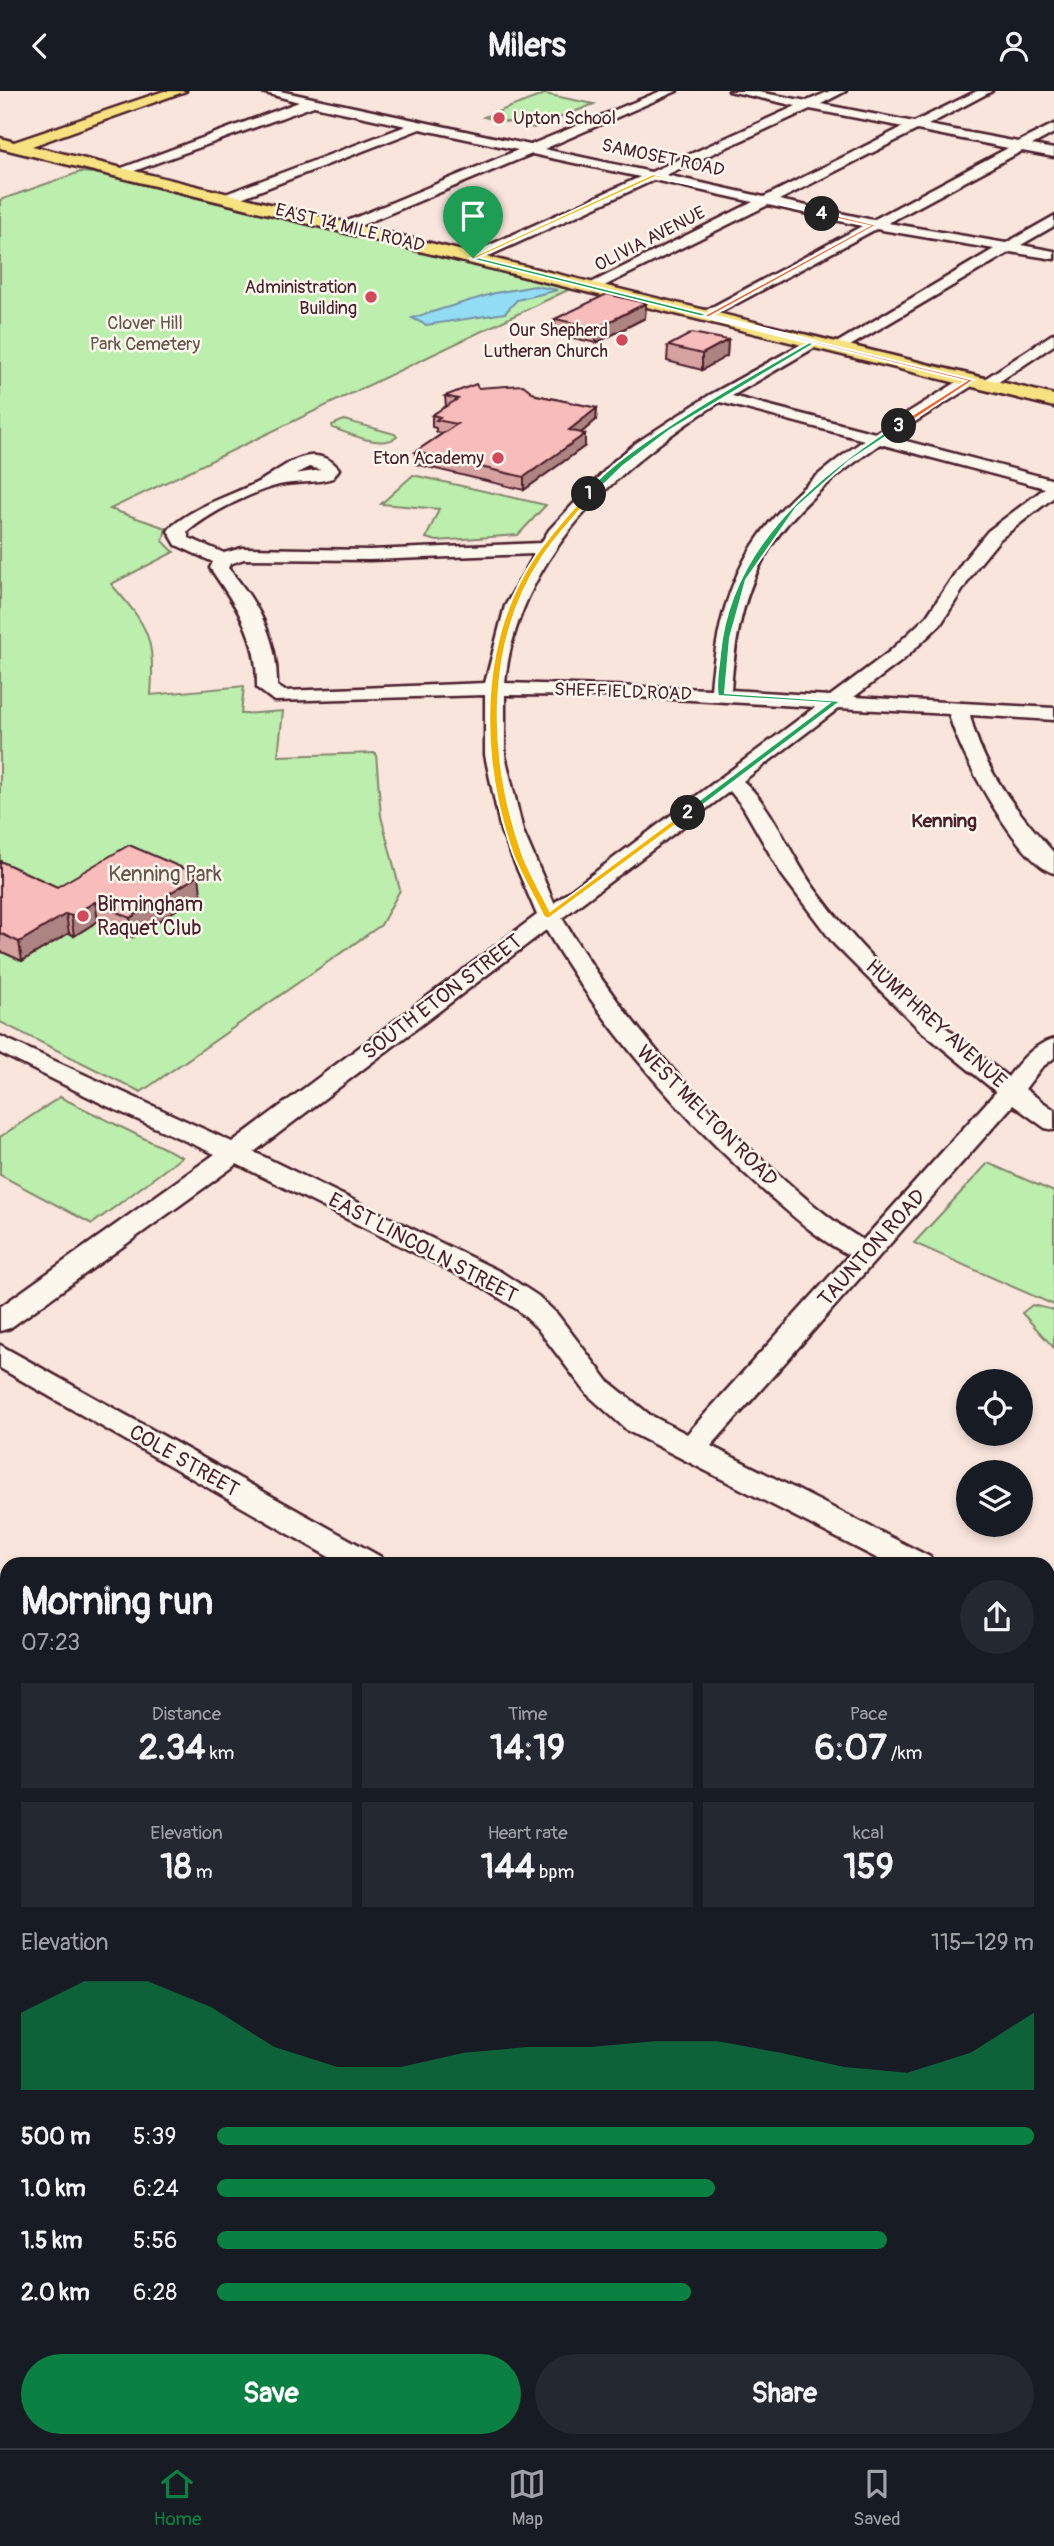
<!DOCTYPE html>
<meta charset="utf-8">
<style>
body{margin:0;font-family:Pangolin,sans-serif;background:#242831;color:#f1f3f6;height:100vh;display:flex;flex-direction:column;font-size:26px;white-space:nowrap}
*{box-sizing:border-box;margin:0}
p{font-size:23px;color:#9ea1a6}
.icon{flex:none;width:38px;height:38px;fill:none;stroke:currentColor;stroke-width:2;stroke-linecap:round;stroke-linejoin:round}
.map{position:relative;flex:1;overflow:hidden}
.details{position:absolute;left:0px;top:1466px;width:1055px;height:891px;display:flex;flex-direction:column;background:#171b24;border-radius:21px 21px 0 0;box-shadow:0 4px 10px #0003}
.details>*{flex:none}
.controls{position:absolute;left:956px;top:1278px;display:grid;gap:14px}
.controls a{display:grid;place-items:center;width:77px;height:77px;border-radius:50%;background:#171b24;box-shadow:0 4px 10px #0003;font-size:35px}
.pin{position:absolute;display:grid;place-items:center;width:60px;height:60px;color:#fff;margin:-72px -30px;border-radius:50% 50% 50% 0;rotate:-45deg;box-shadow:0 0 7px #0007}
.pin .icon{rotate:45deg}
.km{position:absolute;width:35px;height:35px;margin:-18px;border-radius:50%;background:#222;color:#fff;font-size:19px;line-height:35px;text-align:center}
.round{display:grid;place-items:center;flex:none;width:74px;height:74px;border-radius:37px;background:#242831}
.summary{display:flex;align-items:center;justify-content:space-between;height:119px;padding:0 21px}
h1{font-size:38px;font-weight:700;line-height:52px}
.metrics{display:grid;grid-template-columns:repeat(3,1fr);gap:10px;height:119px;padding:7px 21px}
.metrics div{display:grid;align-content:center;border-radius:0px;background:#242831;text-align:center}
.metrics b{font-size:35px;font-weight:700}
.metrics small{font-size:19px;font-weight:400}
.metrics p{font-size:19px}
.chart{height:196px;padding:14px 21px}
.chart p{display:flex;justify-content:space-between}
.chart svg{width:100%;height:126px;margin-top:7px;fill:#0b8043;opacity:.7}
.action{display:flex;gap:14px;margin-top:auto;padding:14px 21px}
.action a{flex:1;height:80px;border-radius:42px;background:#0b8043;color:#fff;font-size:28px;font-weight:700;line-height:80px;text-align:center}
.action a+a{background:#242831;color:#f1f3f6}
ul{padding:0 21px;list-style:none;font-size:23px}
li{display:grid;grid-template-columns:112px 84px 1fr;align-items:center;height:52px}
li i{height:18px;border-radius:9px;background:#0b8043}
header{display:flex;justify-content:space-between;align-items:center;height:91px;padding:0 21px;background:#171b24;font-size:32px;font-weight:700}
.tabs{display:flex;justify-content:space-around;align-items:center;height:98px;border-top:2px solid #363941;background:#171b24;font-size:19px;color:#9ea1a6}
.tabs a{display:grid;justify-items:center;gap:4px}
.tabs .active{color:#0b8043}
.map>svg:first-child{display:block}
</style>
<header><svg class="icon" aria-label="back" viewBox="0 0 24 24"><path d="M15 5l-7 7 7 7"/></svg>Milers<svg class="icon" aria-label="person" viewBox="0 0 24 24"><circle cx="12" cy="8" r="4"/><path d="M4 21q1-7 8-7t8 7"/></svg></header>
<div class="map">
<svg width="1054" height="2357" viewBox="0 0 1054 2357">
<rect width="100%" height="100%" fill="#fae5dd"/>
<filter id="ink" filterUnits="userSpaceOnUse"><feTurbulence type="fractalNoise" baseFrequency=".0143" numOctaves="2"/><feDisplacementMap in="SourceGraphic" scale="14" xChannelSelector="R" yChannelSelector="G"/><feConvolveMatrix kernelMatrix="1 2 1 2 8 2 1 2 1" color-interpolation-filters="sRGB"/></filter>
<g filter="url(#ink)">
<g fill="#bceead" stroke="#83866c" stroke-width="2">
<polygon points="545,3 594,13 534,37 484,26"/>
<path d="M 80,81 L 95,82 L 570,198 L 110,418 L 166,437 L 163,450 L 174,461 L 111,493 C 149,536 155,547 151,604 L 244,595 L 241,623 L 283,620 L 278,665 L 376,662 L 381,725 L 400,799 L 381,834 L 141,1001 L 0,931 L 0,109 Z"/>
<path d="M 344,329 L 395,343 L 397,346 C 380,358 351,343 333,337 L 332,334 Z"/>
<polygon points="413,384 546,414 518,444 437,450 426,447 439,418 381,413"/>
<polygon points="60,1006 182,1066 92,1133 0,1084 0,1046"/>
<polygon points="988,1072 1054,1101 1054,1214 914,1152"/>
<polygon points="1032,1214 1054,1219 1054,1257 1022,1222"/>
</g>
<polygon fill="#93ddf4" stroke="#7691a4" stroke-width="2" points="535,195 558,199 517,209 505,222 426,234 412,227 495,202"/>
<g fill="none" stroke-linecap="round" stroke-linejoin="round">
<g stroke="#4a1f2b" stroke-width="5">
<g id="minor">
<path d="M 258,0 L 280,0 L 530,54 L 661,0 L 677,0 L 544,58 L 651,81 L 796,15 L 729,0 L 753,0 L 807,10 L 830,0 L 846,0 L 821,13 L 914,31 L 977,0 L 992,0 L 928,34 L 1018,51 L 1054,33 L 1054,42 L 1032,54 L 1054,58 L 1054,66 L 1022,60 L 888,132 L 1006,152 L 1054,125 L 1054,135 L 1021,154 L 1054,160 L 1054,168 L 1010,161 L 838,262 L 830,257 L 833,254 L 994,158 L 876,138 L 706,229 L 701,228 L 701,222 L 862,135 L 768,114 L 592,201 L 587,200 L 587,194 L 753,111 L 654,89 L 478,170 L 468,170 L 468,164 L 640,86 L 532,63 L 350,139 L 340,139 L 340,133 L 518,59 L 420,38 L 233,110 L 223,110 L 223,104 L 406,35 L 314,15 L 123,84 L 111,81 L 299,11 ZM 810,18 L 903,36 L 764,106 L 666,84 ZM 917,39 L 1008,57 L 873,129 L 779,109 Z"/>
<polygon points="1054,242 1054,254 991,296 979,296 977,293"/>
<path d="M 814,246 L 819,248 L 819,254 L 732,305 L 875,342 L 965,286 L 977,286 L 977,292 L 891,346 L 1054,389 L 1054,406 L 1000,448 L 977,476 L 941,533 L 903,569 L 854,606 L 1054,617 L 1054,629 L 970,624 C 982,678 1018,722 1054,762 L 1054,782 C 1019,773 957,659 949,623 L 839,617 L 743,690 C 774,717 791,767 817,801 C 870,872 937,933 1008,986 C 1020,970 1034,953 1054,948 L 1054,967 L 1041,977 L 1025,998 L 1054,1019 L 1054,1039 L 1045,1037 L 1013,1014 L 711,1355 L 930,1466 L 935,1474 L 890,1474 L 628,1340 L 588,1304 L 537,1237 L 518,1219 L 481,1195 L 237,1073 L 10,1237 L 0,1240 L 0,1216 L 215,1063 L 107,1015 L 0,962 L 0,945 L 232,1051 L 537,824 L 501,740 L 485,664 L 485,604 L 274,610 L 257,597 C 258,547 238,517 210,477 L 213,471 L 176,454 L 168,440 L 171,436 C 198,413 231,405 262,389 C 278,380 291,367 310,365 C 321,364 332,369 339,378 L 333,387 C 315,393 297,390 279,394 C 249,402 211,421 187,441 L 189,447 L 224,462 L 242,457 L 370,459 L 541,452 L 549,439 L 614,370 L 636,352 L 708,305 ZM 720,311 L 864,349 C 763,421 722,472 711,598 L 505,592 C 517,466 619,374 720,311 ZM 880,353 L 1045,397 L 988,440 L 964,469 L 927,525 L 889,561 L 830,605 L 731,599 C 740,473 778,425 880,353 ZM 309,376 L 321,379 L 295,383 ZM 535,463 L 505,515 L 485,592 L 285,600 L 277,595 C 278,547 258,512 228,477 L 230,473 L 244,468 L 370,469 ZM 505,604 L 618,605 L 815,616 L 554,812 L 523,740 L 505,664 ZM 730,700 L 743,716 L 782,784 L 834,853 L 919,938 L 996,1001 L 863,1149 C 832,1131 805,1107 778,1083 C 693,1009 621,925 562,827 ZM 546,839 C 604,938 679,1024 764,1100 C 791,1123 817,1148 849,1164 L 687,1343 L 650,1324 L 608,1290 L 557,1223 L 538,1205 L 501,1181 L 254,1061 Z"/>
<polygon points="0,1254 381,1466 386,1474 343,1474 0,1277"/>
<polygon points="1048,1525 1054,1527 1054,1554 1048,1552"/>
<polygon points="0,1572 7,1574 7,1603 0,1601"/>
<polygon points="1048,1847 1054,1849 1054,1882 1048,1880"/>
<polygon points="0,1992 7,1995 7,2033 0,2031"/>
<polygon points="1054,2264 1054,2316 1048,2319 1048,2267"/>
<polygon points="422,2350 472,2350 475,2357 425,2357"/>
<polygon points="999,2350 1043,2350 1040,2357 996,2357"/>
</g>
</g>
<g stroke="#4a1f2b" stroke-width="5">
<polygon id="major" points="164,0 186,0 32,55 1054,304 1054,316 0,57 0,47 14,51"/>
</g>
<use href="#minor" fill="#fbf7ec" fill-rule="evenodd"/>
<use href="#major" fill="#f7e281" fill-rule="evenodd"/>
</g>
<g fill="#d5a2a0" stroke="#4a1f2b" stroke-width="2">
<polygon points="646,212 645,227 596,252 555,243 555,228"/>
<polygon points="728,249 727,265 702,279 667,270 668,255"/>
<polygon points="478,297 536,304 597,317 596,329 581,342 585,355 524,399 415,373 415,361 443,342 436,341 436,337 432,336 432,324 446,315 445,305"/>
<polygon points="0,770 57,796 201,803 133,846 98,830 74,845 69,842 22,870 0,860"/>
</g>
<g fill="#ae8482" stroke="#4a1f2b" stroke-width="2">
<polygon points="646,212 645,227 596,252 597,237"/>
<polygon points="728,249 727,265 702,279 702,263"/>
<polygon points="597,317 596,329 569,352 569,339"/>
<polygon points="585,343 585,355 524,399 524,386"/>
<polygon points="199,784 201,803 133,846 130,827"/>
<polygon points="95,811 98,830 74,845 71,825"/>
<polygon points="66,823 69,842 22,870 19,851"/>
</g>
<g fill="#f8bcba" stroke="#4a1f2b" stroke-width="2">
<polygon points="607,203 646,212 597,237 555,228"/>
<polygon points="692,242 728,249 702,263 668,255"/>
<polygon points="476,293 478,297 523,294 536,304 597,317 569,339 585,343 524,386 415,361 457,333 436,329 440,326 432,324 458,308 445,305"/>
<polygon points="129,754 199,784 130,827 95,811 71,825 66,823 19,851 0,842 0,770 57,796"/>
</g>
</g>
<path fill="#22a559" stroke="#fff" stroke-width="2" d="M 473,165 L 816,250 L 817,251 L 670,339 L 623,375 L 592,405 L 587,405 C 598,369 768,275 808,252 L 471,168 Z"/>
<path fill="#f5b400" stroke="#fff" stroke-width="2" d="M 587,402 L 593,403 C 577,424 557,443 543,465 C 484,553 489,667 522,762 C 529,782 541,801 550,820 L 685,720 L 692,722 L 548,828 L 544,826 C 534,805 521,784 513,763 C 479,667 477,551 536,464 C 551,442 570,422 587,402 Z"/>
<path fill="#22a559" stroke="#fff" stroke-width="2" d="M 896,334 L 902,335 L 849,370 L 796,417 L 746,489 L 730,547 L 725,602 L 841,610 L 691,723 L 685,723 L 685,720 L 829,612 L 718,605 C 715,593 719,577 720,563 C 730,457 813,388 896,334 Z"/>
<polygon fill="#f0652b" stroke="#fff" stroke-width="2" points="822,121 877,134 711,225 974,289 901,337 895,335 966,290 703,225 869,135 820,124"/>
<polygon fill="#f5b400" stroke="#fff" stroke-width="2" points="653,83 824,123 655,86 475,168 470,167"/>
<g fill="#d1495b" stroke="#fbf7ec" stroke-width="2.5">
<circle cx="499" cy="27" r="7"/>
<circle cx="371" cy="206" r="7"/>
<circle cx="622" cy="249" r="7"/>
<circle cx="498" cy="367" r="7"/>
<circle cx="83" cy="825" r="7"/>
</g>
<g text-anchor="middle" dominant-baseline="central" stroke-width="5" stroke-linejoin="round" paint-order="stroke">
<g font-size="18" fill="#4a1f2b" stroke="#fbf7ec" text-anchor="end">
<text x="513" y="27" text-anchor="start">Upton School</text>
<text x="357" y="196">Administration<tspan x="357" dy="21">Building</tspan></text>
<text x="608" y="239">Our Shepherd<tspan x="608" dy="21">Lutheran Church</tspan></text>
<text x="484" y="367">Eton Academy</text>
</g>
<g font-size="18" fill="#4a1f2b" stroke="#fbf7ec">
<text transform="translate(663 67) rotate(12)">SAMOSET ROAD</text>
<text transform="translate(350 137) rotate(14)">EAST 14 MILE ROAD</text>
<text transform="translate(650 148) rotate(-27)">OLIVIA AVENUE</text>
<text transform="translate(623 601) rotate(2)">SHEFFIELD ROAD</text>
</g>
<g font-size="18" fill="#66534c" stroke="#fbf7ec">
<text x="145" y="232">Clover Hill<tspan x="145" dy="21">Park Cemetery</tspan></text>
</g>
<g font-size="19" font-weight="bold" fill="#4a1f2b" stroke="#fbf7ec">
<text x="944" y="730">Kenning</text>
</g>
<g font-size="21" fill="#66534c" stroke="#fbf7ec">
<text x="165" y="783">Kenning Park</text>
</g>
<g font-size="21" fill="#4a1f2b" stroke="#fbf7ec" text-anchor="start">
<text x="97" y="813">Birmingham<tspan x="97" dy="24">Raquet Club</tspan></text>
</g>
<g font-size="21" fill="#4a1f2b" stroke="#fbf7ec">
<text transform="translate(442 906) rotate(-37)">SOUTH ETON STREET</text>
<text transform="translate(936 933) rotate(42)">HUMPHREY AVENUE</text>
<text transform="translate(707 1025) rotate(45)">WEST MELTON ROAD</text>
<text transform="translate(423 1157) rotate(28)">EAST LINCOLN STREET</text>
<text transform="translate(872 1157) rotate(-48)">TAUNTON ROAD</text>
<text transform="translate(184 1370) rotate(30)">COLE STREET</text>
</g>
</g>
</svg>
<div class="controls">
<a><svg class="icon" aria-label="locate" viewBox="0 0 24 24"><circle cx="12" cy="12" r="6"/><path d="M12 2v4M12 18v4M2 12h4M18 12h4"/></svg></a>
<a><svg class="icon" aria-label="layers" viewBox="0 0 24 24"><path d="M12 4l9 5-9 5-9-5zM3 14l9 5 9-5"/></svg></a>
</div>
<div class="pin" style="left:473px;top:167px;background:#1e9e55"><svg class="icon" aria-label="arrive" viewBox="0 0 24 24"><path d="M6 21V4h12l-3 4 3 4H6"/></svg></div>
<b class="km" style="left:589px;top:403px">1</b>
<b class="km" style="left:688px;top:722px">2</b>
<b class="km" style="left:899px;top:335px">3</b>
<b class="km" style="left:822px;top:123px">4</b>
<section class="details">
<div class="summary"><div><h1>Morning run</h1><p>07:23</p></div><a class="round"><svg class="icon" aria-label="share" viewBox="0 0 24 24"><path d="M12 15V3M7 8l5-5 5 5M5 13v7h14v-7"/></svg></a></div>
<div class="metrics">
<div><p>Distance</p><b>2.34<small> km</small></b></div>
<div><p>Time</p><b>14:19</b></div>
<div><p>Pace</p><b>6:07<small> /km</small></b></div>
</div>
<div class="metrics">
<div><p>Elevation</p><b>18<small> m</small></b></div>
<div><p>Heart rate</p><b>144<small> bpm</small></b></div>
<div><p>kcal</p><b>159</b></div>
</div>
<div class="chart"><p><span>Elevation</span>115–129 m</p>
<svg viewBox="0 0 160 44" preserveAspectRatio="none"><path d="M0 44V17L10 6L20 6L30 15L40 29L50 36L60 36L70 31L80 29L90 29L100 27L110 27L120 31L130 36L140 38L150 31L160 17V44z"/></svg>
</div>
<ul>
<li><b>500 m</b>5:39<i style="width:100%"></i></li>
<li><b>1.0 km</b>6:24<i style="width:61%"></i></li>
<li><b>1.5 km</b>5:56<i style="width:82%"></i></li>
<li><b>2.0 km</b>6:28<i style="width:58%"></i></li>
</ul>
<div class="action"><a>Save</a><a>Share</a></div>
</section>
</div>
<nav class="tabs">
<a class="active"><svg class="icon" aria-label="home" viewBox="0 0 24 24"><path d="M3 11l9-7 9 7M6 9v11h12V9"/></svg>Home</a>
<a><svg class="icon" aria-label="map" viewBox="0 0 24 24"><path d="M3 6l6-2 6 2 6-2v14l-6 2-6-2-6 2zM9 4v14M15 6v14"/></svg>Map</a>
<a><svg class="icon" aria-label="saved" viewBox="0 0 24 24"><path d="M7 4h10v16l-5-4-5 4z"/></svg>Saved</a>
</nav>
